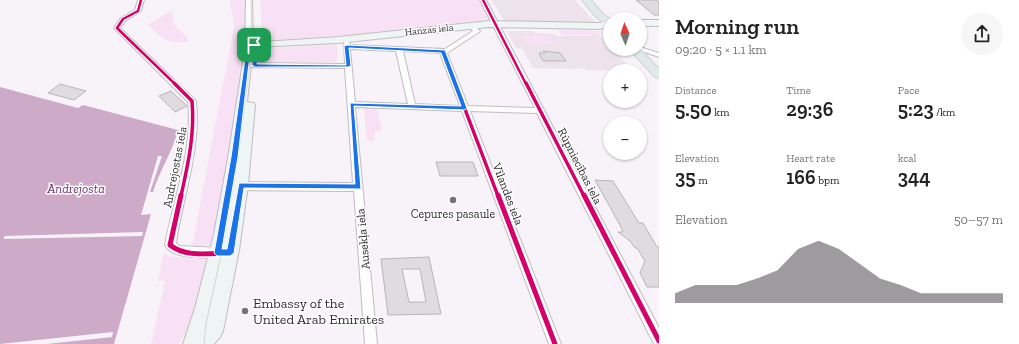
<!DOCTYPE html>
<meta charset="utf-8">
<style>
body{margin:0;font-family:"Zilla Slab",serif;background:#f6f6f6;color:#222;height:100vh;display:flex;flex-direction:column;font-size:15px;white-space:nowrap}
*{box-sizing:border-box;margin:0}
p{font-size:13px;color:#767676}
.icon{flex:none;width:22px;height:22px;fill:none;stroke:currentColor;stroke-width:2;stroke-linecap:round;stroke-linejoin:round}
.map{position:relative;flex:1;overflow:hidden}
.panel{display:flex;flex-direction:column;background:#fff;width:360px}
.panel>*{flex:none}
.needle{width:26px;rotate:357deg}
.buttons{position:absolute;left:603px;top:12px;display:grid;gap:8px}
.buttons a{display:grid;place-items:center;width:44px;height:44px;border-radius:50%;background:#fff;box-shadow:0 1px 3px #0004;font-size:20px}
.pin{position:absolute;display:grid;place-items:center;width:34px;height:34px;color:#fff;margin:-17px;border-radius:8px;box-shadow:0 2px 6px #0006}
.round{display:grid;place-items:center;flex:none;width:42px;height:42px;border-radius:21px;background:#f6f6f6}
.head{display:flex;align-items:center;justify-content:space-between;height:68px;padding:0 16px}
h1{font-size:22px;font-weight:600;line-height:30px}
.figures{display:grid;grid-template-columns:repeat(3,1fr);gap:6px;height:68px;padding:4px 16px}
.figures div{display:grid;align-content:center}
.figures b{font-size:20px;font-weight:600}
.figures small{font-size:11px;font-weight:400}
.figures p{font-size:11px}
.chart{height:112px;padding:8px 16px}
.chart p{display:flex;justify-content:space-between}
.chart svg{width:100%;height:72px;margin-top:4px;fill:#767276;opacity:.7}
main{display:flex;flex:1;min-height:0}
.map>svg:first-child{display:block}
</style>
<main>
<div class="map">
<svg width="659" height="344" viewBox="0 0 659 344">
<rect width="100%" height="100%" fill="#f8f3f8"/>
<g fill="#eee3ed">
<polygon points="492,0 575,0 596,23 504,21"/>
<polygon points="507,31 532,31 536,33 555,34 557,36 592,36 590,33 598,33 610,46 610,49 613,49 633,71 586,70 584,68 578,68 579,69 533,68 522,49 516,48"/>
</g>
<g fill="#f8e1f5">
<polygon points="230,0 247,0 246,34 232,153 211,245 192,247 234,27"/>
<polygon points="260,0 478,0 488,18 485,20 347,35 263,41"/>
<path d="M 172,10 L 174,24 L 187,37 L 188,42 C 168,44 162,39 148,25 Z"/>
<polygon points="558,30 602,31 608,35 603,36 600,33 590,33 591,35 562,35"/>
<polygon points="521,36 547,36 552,44 526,43"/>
<polygon points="337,45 338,60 335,62 261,62 259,60 260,51 267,48"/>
<polygon points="364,108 377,108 382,130 376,131 374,135 375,141 367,141"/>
<polygon points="164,253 172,257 203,259 207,261 190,324 179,344 151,344 165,281 158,281"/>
</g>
<path fill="#ceaac9" d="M 0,87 L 78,108 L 83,105 L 178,130 C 172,155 154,178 151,203 C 151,207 153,212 153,215 L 115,344 L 0,344 Z"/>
<g fill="#f8f3f8">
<polygon points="158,156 162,156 150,192 157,192 153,204 155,216 117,344 114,344 151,214 141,215"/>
<polygon points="143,232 142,236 3,239 5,236"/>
<polygon points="113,332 112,337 47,344 0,344"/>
</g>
<g fill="#dfdbdf" stroke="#b8b4b8" fill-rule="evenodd">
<polygon points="636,0 656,0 659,2 659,15 654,15"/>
<polygon points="543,51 560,53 566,61 543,61 539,53 545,53"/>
<polygon points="60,84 86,91 74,100 48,93"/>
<polygon points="171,91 187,106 175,112 159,96"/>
<polygon points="436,162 473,162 478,176 440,176"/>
<polygon points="595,180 613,181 639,223 643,223 657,247 659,247 659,287 647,287 640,273 645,261 637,248 635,248 630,241 618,232 623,232 621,227"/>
<path d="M 429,257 L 441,314 L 388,315 L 381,259 ZM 402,269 L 420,269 L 426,302 L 409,302 Z"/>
</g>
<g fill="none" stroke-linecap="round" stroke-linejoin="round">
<g stroke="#c0bcbf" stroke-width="2">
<g id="minor">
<path d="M 138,0 L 144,0 L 141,11 L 125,21 L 120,28 L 196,101 C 201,150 183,196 176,243 L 180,246 L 220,248 L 224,250 L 225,253 L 224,256 L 220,258 C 205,257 172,260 165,245 C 174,197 193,151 188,102 L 114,28 L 121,18 L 135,10 Z"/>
<path d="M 480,0 L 486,0 L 659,328 L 659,344 L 654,344 L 537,113 L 470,111 L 561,344 L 549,344 L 462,111 L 355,107 L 377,344 L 365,344 L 354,191 L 237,190 L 234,189 L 232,186 L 234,183 L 237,182 L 353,183 L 345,68 L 247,67 L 244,65 L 247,63 L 345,64 L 344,38 L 348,38 L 350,45 L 445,49 L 473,31 L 469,26 L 474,25 L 480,31 L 479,32 L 447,53 L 468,106 L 535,108 ZM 350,49 L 396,51 L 408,104 L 355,102 ZM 403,51 L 440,53 L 460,106 L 415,104 Z"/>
<polygon points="640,47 659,53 659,57 636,49 640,49"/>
</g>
</g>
<g stroke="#c0bcbf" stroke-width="2">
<polygon id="tertiary" points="246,0 252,0 253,45 249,47 245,45"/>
</g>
<g stroke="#c0bcbf" stroke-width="2">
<g id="secondary">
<rect x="640" y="20" width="19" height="6"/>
<polygon points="489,21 598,23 610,21 610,27 598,29 489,27 338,43 253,47 247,102 254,103 255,105 248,185 239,250 223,331 220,337 214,344 183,344 195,308 214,234 228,158 246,43 338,37"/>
</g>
</g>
<g stroke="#d3d1d3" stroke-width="2">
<g id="primary">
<polygon points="582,0 591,0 603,14 610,19 610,26 597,18"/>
<polygon points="629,49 640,49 659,69 659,78 655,77"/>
</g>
</g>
<use href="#minor" fill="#fefdfe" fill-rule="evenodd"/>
<use href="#tertiary" fill="#fefdfe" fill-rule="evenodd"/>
<use href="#secondary" fill="#eff4f4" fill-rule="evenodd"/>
<use href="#primary" fill="#e0ebe9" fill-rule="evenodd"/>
<polyline stroke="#d4d3d4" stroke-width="1" points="204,344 206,324 221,255 238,157 252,45 251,0"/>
<g stroke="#fff" stroke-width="4">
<g id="cycleway-far2">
<polyline points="141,0 138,11 123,19 117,28 175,84"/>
<polyline points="483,0 526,84"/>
<polyline points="443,51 456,84"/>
</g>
</g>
<g stroke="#fff" stroke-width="6">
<g id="cycleway-far1">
<path d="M 174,83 L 192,101 C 195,134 188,164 181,196"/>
<polyline points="455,83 498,196"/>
<polyline points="526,83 584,196"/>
</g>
</g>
<g stroke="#fff" stroke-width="8">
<g id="cycleway">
<path d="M 181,195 L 170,245 C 186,258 210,253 230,253"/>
<polyline points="498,195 555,344"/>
<polyline points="584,195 659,341"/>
</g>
</g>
<use href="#cycleway-far2" stroke="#d6006c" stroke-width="2.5"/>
<use href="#cycleway-far1" stroke="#d6006c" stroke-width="3.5"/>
<use href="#cycleway" stroke="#d6006c" stroke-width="5"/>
</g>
<path fill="#1a73e8" stroke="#fff" fill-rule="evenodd" d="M 257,43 L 259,45 L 257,64 L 346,65 L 344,46 L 347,45 L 445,50 L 467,108 L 465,110 L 354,106 L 361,189 L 244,188 L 234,253 L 230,256 L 217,256 L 214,253 L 231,157 L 247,45 ZM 251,46 L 254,46 L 252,65 L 255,67 L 348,67 L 351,66 L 349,48 L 441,53 L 461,106 L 350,103 L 355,184 L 239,183 L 227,249 L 222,249 L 238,157 Z"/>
<g fill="#767276" stroke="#fff" stroke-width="1.5">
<circle cx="453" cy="200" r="4"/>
<circle cx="245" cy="311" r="4"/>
</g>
<g text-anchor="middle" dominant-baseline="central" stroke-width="3" stroke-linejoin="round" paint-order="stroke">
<g font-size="10" fill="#302d30" stroke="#fff">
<text transform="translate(429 30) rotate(-6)">Hanzas iela</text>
</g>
<g font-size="12" fill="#302d30" stroke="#fff">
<text transform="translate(580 166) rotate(63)">Rūpniecības iela</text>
<text transform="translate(175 167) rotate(-79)">Andrejostas iela</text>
<text transform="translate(508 194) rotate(69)">Vīlandes iela</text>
<text transform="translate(363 239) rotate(-95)">Ausekļa iela</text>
</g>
<g font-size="12" fill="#302d30" stroke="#fff">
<text x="453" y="214">Cepures pasaule</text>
</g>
<g font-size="13" font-style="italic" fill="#75386f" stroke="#fff">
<text x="76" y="188">Andrejosta</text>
</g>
<g font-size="14" fill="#302d30" stroke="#fff" text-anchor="start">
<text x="253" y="303">Embassy of the<tspan x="253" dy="16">United Arab Emirates</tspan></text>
</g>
</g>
</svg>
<div class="buttons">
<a><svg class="needle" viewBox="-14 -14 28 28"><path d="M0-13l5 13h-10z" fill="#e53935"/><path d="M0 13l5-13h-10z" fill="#767676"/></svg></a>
<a>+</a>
<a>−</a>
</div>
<div class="pin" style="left:254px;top:45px;background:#1e9e55"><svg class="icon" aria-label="arrive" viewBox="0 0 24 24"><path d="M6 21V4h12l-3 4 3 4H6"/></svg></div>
</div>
<section class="panel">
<div class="head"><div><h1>Morning run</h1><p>09:20 · 5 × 1.1 km</p></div><a class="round"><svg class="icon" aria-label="share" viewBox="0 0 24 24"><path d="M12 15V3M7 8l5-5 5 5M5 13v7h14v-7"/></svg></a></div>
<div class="figures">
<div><p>Distance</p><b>5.50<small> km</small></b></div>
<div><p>Time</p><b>29:36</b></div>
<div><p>Pace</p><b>5:23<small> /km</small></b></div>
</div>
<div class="figures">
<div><p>Elevation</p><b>35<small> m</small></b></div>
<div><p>Heart rate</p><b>166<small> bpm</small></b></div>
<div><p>kcal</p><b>344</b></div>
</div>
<div class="chart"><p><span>Elevation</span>50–57 m</p>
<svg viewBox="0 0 160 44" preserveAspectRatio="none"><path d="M0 44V38L10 33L20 33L30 33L40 29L50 24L60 11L70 6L80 11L90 20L100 29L110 33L120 38L130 38L140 38L150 38L160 38V44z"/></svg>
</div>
</section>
</main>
